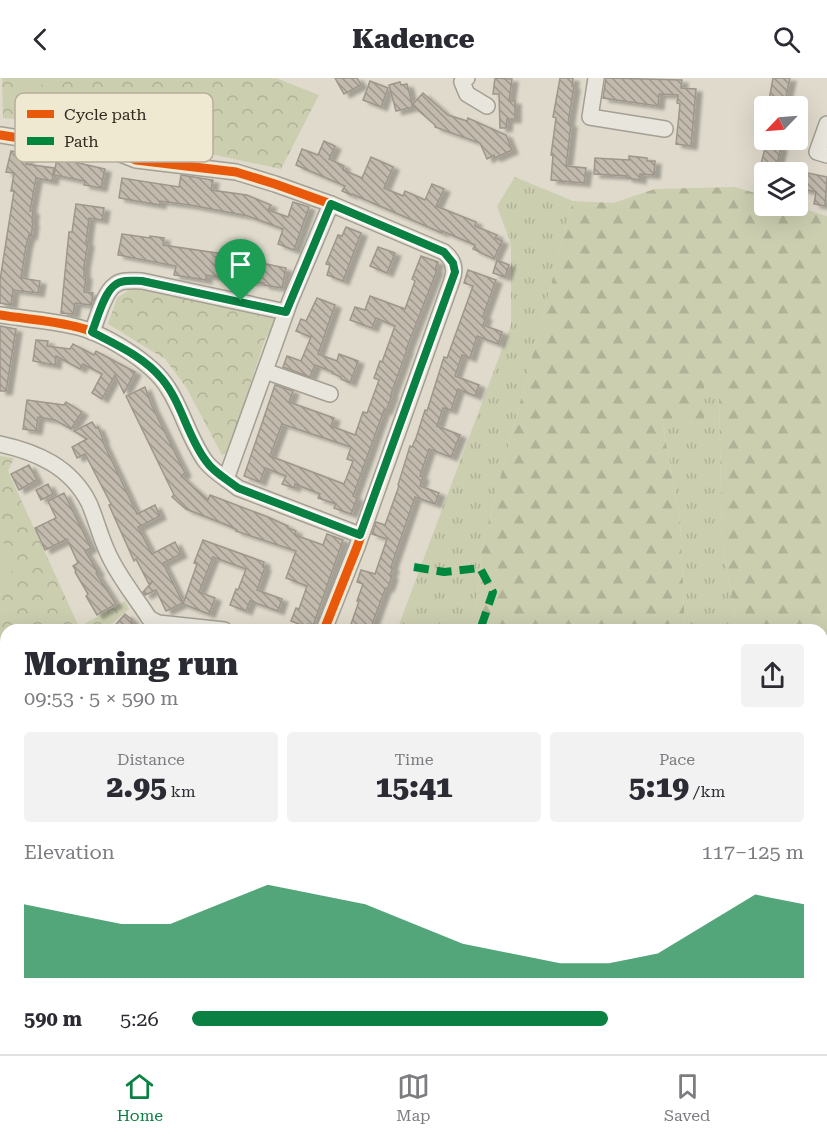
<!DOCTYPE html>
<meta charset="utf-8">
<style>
body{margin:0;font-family:"Roboto Serif",serif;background:#f2f2f3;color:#2b2b33;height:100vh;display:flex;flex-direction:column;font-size:22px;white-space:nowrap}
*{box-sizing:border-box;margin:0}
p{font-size:20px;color:#7c7c81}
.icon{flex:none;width:33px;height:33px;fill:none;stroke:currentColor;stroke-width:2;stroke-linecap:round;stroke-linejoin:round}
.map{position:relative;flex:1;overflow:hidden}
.panel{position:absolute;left:0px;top:546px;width:828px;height:430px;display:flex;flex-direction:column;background:#fff;border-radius:18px 18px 0 0;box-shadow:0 6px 24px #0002}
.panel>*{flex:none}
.needle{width:39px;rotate:245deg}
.tools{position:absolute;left:754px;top:18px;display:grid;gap:12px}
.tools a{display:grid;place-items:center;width:54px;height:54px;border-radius:6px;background:#fff;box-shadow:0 6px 24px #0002;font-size:30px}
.pin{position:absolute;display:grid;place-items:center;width:51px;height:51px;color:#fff;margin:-62px -26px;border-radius:50% 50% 50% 0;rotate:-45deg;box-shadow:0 0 6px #0007}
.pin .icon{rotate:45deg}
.round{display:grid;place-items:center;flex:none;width:63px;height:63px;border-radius:6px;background:#f2f2f3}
.summary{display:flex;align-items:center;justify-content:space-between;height:102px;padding:0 24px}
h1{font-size:33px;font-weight:800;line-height:45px}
.metrics{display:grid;grid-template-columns:repeat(3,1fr);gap:9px;height:102px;padding:6px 24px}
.metrics div{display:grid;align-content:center;border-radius:6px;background:#f2f2f3;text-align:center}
.metrics b{font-size:30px;font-weight:800}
.metrics small{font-size:16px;font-weight:400}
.metrics p{font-size:16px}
.chart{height:168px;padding:12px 24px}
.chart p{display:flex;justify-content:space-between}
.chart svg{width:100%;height:108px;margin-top:6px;fill:#0b8043;opacity:.7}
ul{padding:0 24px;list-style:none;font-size:20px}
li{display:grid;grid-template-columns:96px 72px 1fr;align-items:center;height:45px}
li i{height:15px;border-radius:8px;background:#0b8043}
header{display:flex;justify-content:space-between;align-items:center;height:78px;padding:0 24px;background:#fff;font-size:27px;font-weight:800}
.tab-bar{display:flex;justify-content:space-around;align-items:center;height:84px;border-top:2px solid #e1e1e2;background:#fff;font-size:16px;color:#7c7c81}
.tab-bar a{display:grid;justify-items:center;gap:3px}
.tab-bar .active{color:#0b8043}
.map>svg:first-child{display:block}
</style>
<header><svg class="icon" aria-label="back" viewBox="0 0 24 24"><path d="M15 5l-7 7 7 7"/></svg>Kadence<svg class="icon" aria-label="search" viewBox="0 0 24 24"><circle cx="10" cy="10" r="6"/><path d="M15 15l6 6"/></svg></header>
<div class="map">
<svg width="827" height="976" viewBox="0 0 827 976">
<defs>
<pattern id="grass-tufts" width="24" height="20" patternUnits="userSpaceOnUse" patternTransform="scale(1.5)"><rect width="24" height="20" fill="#ccceb0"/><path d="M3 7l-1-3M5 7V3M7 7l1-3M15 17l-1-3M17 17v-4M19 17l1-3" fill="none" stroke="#b0b197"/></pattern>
<pattern id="forest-firs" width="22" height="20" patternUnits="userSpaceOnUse" patternTransform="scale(1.5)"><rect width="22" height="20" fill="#ccceb0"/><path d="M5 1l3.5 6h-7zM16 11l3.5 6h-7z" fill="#b0b197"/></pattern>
<pattern id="park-crowns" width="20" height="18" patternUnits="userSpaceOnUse" patternTransform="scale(1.5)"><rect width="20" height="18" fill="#ccceb0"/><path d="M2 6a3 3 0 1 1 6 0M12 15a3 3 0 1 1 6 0" fill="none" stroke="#b0b197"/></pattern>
<pattern id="building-back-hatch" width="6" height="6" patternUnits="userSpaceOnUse" patternTransform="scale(1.5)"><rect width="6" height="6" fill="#c2baad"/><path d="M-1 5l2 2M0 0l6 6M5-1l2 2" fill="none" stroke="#9e978c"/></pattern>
<filter id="shadow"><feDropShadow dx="6" dy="3.5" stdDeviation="1.5" flood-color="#0004"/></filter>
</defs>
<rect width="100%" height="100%" fill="#dfdacb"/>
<g fill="url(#grass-tufts)">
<polygon points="515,99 573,123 482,469 473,552 397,552 511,247 511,166 497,128"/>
<polygon points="704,300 719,318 722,464 738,552 685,552 680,439 663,348 704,344"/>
<polygon points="827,799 827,976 615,976 619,970 822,970 822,801"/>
</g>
<g fill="url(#forest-firs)">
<polygon points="735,109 765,118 765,128 794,128 827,138 827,799 822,801 822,552 738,552 722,464 719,318 704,301 704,344 663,349 680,439 685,552 473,552 482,469 573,123 613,125 655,111"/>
<polygon points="338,970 619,971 615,976 335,976"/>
</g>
<g fill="url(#park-crowns)">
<polygon points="2,0 276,0 319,17 281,91 187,71 96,49 3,40"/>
<polygon points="132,210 270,236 277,246 265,261 228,375 222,377 186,309 165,281 108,246 117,220"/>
<polygon points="0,378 14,380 8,393 79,549 125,523 129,531 110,547 108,552 6,552 6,586 0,569"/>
<polygon points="6,953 6,970 65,971 61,976 1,976 0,959"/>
</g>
<g fill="#ccceb0">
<polygon points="14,0 42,0 41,12 14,10"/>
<polygon points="0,454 14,493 0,498"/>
</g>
<g fill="url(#building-back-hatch)" stroke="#9e968b" stroke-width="1.5" fill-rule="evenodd" filter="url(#shadow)">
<polygon points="335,0 357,0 361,7 344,16"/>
<polygon points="495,0 512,1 509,23 515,23 515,41 507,41 506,50 500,50 499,16 493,16"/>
<polygon points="560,0 573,0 572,8 574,8 568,45 571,46 566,88 586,90 584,105 551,102 553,77 551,77 556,40 553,39"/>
<polygon points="606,0 682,2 681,10 696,11 691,68 676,66 680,26 677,25 678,17 659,16 658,28 603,20"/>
<polygon points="773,0 790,0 784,28 768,28"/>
<polygon points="370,3 388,10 381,29 363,22"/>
<polygon points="400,4 401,7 407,6 413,29 396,33 389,7"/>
<polygon points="423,15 448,37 467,43 468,40 506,57 512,72 495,80 494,77 487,81 480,65 435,49 435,47 412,27"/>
<polygon points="767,62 779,62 778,68 781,69 777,86 796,94 759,94"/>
<polygon points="324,63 335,68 329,81 344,88 343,92 362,100 371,79 393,89 384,110 403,118 405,113 425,122 432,106 444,111 436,128 476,144 475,148 497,157 495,160 502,163 494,181 473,171 475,167 442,153 442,155 352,116 351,117 342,113 345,108 296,87 302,71 318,77"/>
<polygon points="11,73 28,76 26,86 54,90 52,103 36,100 30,133 33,133 32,144 33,145 31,158 29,157 26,168 21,200 40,203 38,215 13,212 11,227 0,225 0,202 14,113 11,113 14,95 6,94"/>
<polygon points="629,78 647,80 647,83 655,83 654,97 640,96 640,102 627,100 627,98 594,96 595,80 629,82"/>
<polygon points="57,80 105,91 101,110 84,107 85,103 54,97"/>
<polygon points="798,93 827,99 825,128 814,126 816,114 798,110"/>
<polygon points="181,97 213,102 211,112 247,117 271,127 268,132 288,139 293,124 309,129 294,172 278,166 283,151 248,138 190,127 160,123 160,127 119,120 122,100 179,109"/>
<polygon points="76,126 104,130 102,142 89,140 86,165 88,165 84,188 84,198 86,198 84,214 93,215 91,227 75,225 73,236 61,235 69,154 72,154"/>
<polygon points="346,149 361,155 343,203 327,197 330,187 326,186 338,157 342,158"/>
<polygon points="122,156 150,160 150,158 164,160 163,167 251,180 251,181 262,183 261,185 286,190 282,210 264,207 264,205 206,197 206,202 174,197 176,188 118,177"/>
<polygon points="378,169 395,175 387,195 370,188"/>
<path d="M 421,178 L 438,184 L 435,191 L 437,192 L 406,272 L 407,272 L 391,316 L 392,317 L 386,333 L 384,332 L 353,418 L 357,420 L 351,436 L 334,430 L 336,426 L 318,420 L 320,416 L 295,406 L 294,410 L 282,406 L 286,398 L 265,390 L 260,404 L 244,398 L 275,307 L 293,313 L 289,324 L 334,340 L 331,348 L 355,357 L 363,334 L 367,335 L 379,302 L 374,300 L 380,283 L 382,284 L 395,248 L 376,240 L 372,250 L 350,242 L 355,229 L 365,232 L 370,218 L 405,231 L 415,203 L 412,201 ZM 282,346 L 351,369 L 347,381 L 353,383 L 344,406 L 270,378 Z"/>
<polygon points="497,182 509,187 505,199 493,195"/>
<polygon points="468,192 496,202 483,238 486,239 483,247 502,254 498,266 477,258 470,280 462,277 455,298 479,307 475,318 458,311 451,332 443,330 437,348 460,357 451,379 429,371 420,398 423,399 420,408 439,415 435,426 415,419 391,489 393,490 390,497 392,498 388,510 386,510 384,514 370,552 349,552 359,523 357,523 363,506 357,504 361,492 375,496 387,461 372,456 376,444 385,447 399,408 398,407 410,368 412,369 416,360 425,332 427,333 444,279 447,280 473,208 464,205"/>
<polygon points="317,220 335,227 318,276 337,283 339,276 358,283 350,305 341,301 341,299 332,295 333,294 315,287 310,299 283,289 287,278 301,283 311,259 296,253 301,241 306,243"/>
<polygon points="0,248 16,251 6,313 0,313"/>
<polygon points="36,262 48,263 47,268 70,271 73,266 94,277 96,273 135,294 124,315 115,297 102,321 92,315 102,296 83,286 80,291 56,278 55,287 33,283"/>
<polygon points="145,309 152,328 185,395 181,398 208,422 210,417 268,439 288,448 288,450 296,453 295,457 323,467 327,456 343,462 313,548 308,546 307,549 291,543 296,530 299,531 307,508 286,500 296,473 236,453 237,452 227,447 186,431 172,419 174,417 126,318"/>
<polygon points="27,322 64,327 66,324 82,334 71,351 55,342 38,339 36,353 23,351"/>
<polygon points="92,344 96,350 98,349 103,361 102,362 137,436 155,427 160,438 138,449 152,476 175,464 181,476 163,485 183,525 166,533 156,512 145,517 143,514 153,503 149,506 136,481 134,483 109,427 111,426 85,376 77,380 72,369 87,361 74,353"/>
<polygon points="29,387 37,402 19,412 11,396"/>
<polygon points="48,406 53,416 41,422 36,412"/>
<polygon points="64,415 91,470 85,473 98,494 96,495 116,526 97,537 86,518 88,516 75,494 76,493 73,488 78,485 67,461 45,472 35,450 56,440 48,423"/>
<polygon points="203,462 264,484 263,489 265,489 257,512 282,521 278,533 250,523 246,533 230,527 236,511 238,512 246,491 213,479 199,514 215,520 209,536 183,526 197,486 194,485"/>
<polygon points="125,536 132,542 131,544 140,552 111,552"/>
</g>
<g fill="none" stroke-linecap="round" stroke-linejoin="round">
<g stroke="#a49f94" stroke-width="18">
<g id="street">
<polyline points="467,0 462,4 467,16 487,28"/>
<polyline points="596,0 590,39 665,51"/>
<polyline points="827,46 817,74 827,77"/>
<path d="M 0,57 L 51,65 L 71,62 L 90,64 L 136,82 L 236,94 L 275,106 L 331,126 L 444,174 C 453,181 456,190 452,202 L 357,469 L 324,552"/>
<path d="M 0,237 C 24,241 49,242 73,248 C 103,254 152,284 168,310 C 183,333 189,361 206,384 C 214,394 228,402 238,410 L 360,457"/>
<path d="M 92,254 C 97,242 104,214 115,207 C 122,201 134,203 142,203 L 286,234"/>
<polyline points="265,293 330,316"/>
<path d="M 0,366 C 37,374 71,389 89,425 C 96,441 100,458 107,473 C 117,497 135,518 149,540 L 158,545 L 224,552"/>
<polyline points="226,401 290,223 331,126"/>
<polyline points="0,827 6,833"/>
<polyline points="0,947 6,942"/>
<polyline points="151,970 157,976"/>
<polyline points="76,976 79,970"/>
<polyline points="251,976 255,970"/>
</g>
</g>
<g stroke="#948f84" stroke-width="24">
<g id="secondary">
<polyline points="0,605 6,622"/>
<polyline points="0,756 6,747"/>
</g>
</g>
<use href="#street" stroke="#e8e5dc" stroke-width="15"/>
<use href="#secondary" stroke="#e8e5dc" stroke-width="21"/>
<g stroke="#00873e" stroke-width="8" stroke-dasharray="15 8" stroke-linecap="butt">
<polyline points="414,489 444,494 480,490 493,514 480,552"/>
<polyline points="822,719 827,713"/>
<polyline points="409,970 415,976"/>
<polyline points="344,976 347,970"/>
<polyline points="521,976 528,970"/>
</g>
<g stroke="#f0e9d2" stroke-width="13">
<g id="cycleway">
<path d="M 0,57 L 51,65 L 71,62 L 90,64 L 136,82 L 236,94 L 275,106 L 331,126 L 444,174 C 453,181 456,190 452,202 L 357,469 L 324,552"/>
<path d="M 0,237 C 24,241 49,242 73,248 C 103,254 152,284 168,310 C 183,333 189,361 206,384 C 214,394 228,402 238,410 L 360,457"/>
</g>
</g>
<use href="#cycleway" stroke="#e8590c" stroke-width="9"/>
</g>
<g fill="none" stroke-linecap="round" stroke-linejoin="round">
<g stroke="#fff" stroke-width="12">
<path id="route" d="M 331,126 L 444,174 L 453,185 L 455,194 L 360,457 L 238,410 C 228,402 213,394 206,383 C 187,358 182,325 162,301 C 144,279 117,267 92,254 C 97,242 104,214 115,207 C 122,201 134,203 142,203 L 286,234 Z"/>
</g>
<use href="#route" stroke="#0b8043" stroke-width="8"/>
</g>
<rect x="15" y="15" width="198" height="69" rx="9" fill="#f0e9d2" stroke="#b7af9c" stroke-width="1.5"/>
<rect x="27" y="32" width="27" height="8" fill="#e8590c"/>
<rect x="27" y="59" width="27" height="8" fill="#00873e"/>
<g font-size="16" fill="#31281e">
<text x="64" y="42">Cycle path</text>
<text x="64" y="69">Path</text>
</g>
</svg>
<div class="tools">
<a><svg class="needle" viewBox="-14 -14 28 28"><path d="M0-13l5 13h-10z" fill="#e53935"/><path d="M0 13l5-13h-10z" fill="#7c7c81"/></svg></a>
<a><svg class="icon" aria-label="layers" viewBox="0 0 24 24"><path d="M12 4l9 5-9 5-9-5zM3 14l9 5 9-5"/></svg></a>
</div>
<div class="pin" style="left:241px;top:223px;background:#1e9e55"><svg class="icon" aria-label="arrive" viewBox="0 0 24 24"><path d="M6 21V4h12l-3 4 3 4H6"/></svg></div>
<section class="panel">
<div class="summary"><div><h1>Morning run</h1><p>09:53 · 5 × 590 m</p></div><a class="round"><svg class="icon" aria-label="share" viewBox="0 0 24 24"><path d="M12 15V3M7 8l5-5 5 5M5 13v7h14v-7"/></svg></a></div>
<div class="metrics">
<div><p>Distance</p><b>2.95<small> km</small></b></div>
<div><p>Time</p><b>15:41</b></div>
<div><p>Pace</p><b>5:19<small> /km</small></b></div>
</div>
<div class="chart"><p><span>Elevation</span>117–125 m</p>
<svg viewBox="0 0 160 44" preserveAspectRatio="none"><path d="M0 44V14L10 18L20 22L30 22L40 14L50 6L60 10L70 14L80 22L90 30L100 34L110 38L120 38L130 34L140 22L150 10L160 14V44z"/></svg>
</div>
<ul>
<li><b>590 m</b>5:26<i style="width:68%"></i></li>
</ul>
</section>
</div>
<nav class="tab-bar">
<a class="active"><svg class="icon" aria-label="home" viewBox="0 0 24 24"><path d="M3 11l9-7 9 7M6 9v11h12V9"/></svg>Home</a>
<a><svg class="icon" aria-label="map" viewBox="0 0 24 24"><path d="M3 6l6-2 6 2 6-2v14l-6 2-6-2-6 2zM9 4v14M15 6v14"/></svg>Map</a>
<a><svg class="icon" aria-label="saved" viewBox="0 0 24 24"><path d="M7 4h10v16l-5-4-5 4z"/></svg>Saved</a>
</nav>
